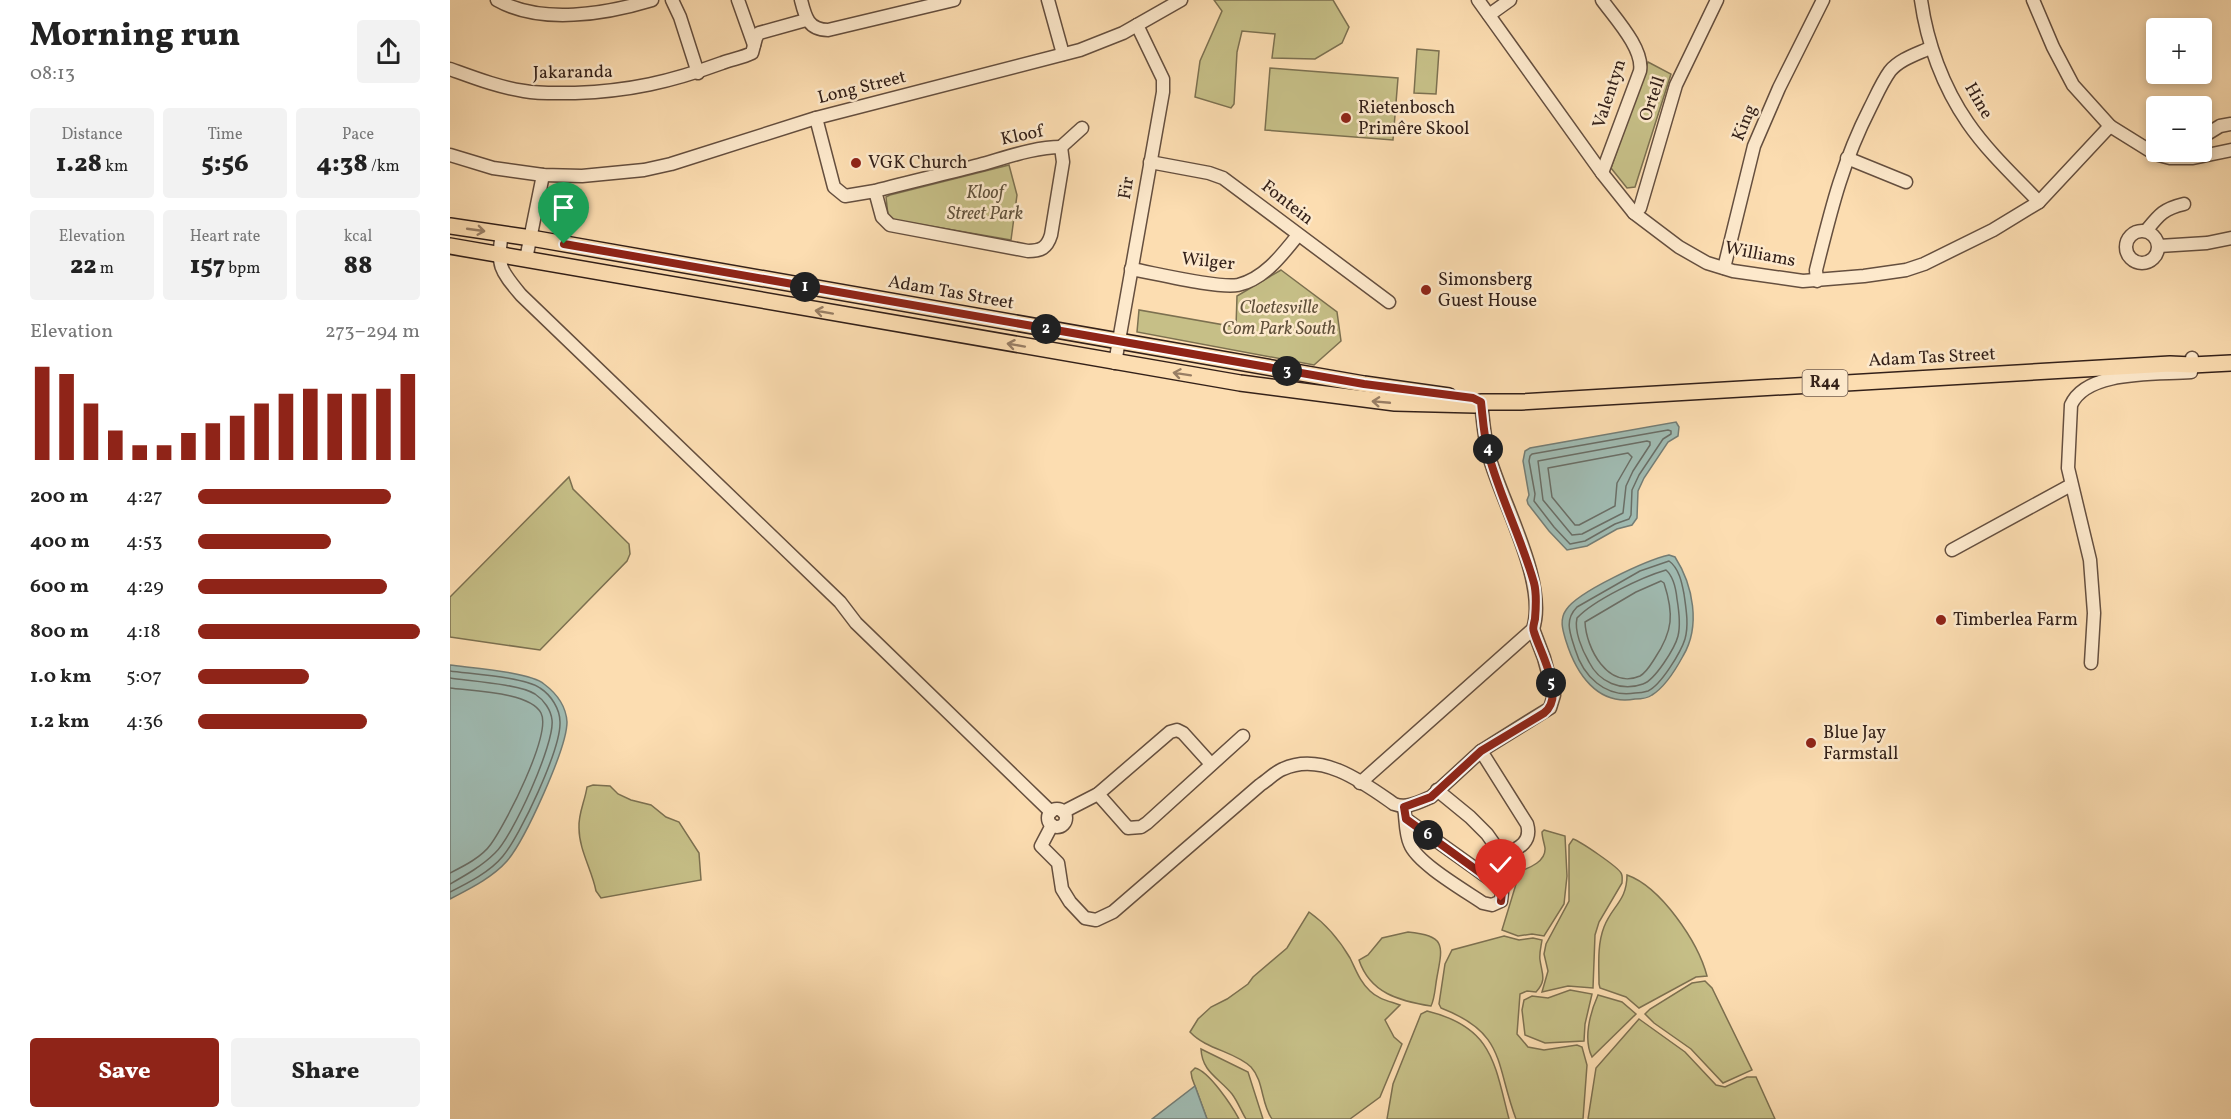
<!DOCTYPE html>
<meta charset="utf-8">
<style>
body{margin:0;font-family:Vollkorn,serif;background:#f2f2f2;color:#222;height:100vh;display:flex;flex-direction:column;font-size:22px;white-space:nowrap}
*{box-sizing:border-box;margin:0}
p{font-size:20px;color:#767676}
.icon{flex:none;width:33px;height:33px;fill:none;stroke:currentColor;stroke-width:2;stroke-linecap:round;stroke-linejoin:round}
.map{position:relative;flex:1;overflow:hidden}
.side{display:flex;flex-direction:column;background:#fff;width:450px}
.side>*{flex:none}
.fabs{position:absolute;left:1696px;top:18px;display:grid;gap:12px}
.fabs a{display:grid;place-items:center;width:66px;height:66px;border-radius:6px;background:#fff;box-shadow:0 3px 9px #0003;font-size:30px}
.pin{position:absolute;display:grid;place-items:center;width:51px;height:51px;color:#fff;margin:-62px -26px;border-radius:50% 50% 50% 0;rotate:-45deg;box-shadow:0 0 6px #0007}
.pin .icon{rotate:45deg}
.km{position:absolute;width:30px;height:30px;margin:-15px;border-radius:50%;background:#222;color:#fff;font-size:16px;line-height:30px;text-align:center}
.round{display:grid;place-items:center;flex:none;width:63px;height:63px;border-radius:6px;background:#f2f2f2}
.overview{display:flex;align-items:center;justify-content:space-between;height:102px;padding:0 30px}
h1{font-size:33px;font-weight:800;line-height:45px}
.figures{display:grid;grid-template-columns:repeat(3,1fr);gap:9px;height:102px;padding:6px 30px}
.figures div{display:grid;align-content:center;border-radius:6px;background:#f2f2f2;text-align:center}
.figures b{font-size:26px;font-weight:800}
.figures small{font-size:16px;font-weight:400}
.figures p{font-size:16px}
.chart{height:168px;padding:12px 30px}
.chart p{display:flex;justify-content:space-between}
.chart svg{width:100%;height:108px;margin-top:6px;stroke:#8f2418;stroke-width:6}
.button{display:flex;gap:12px;margin-top:auto;padding:12px 30px}
.button a{flex:1;height:69px;border-radius:6px;background:#8f2418;color:#fff;font-size:24px;font-weight:800;line-height:69px;text-align:center}
.button a+a{background:#f2f2f2;color:#222}
ul{padding:0 30px;list-style:none;font-size:20px}
li{display:grid;grid-template-columns:96px 72px 1fr;align-items:center;height:45px}
li i{height:15px;border-radius:8px;background:#8f2418}
main{display:flex;flex:1;min-height:0}
.map>svg:first-child{display:block}
</style>
<main>
<section class="side">
<div class="overview"><div><h1>Morning run</h1><p>08:13</p></div><a class="round"><svg class="icon" aria-label="share" viewBox="0 0 24 24"><path d="M12 15V3M7 8l5-5 5 5M5 13v7h14v-7"/></svg></a></div>
<div class="figures">
<div><p>Distance</p><b>1.28<small> km</small></b></div>
<div><p>Time</p><b>5:56</b></div>
<div><p>Pace</p><b>4:38<small> /km</small></b></div>
</div>
<div class="figures">
<div><p>Elevation</p><b>22<small> m</small></b></div>
<div><p>Heart rate</p><b>157<small> bpm</small></b></div>
<div><p>kcal</p><b>88</b></div>
</div>
<div class="chart"><p><span>Elevation</span>273–294 m</p>
<svg viewBox="0 0 160 44" preserveAspectRatio="none"><path d="M5 44V6M15 44V9M25 44V21M35 44V32M45 44V38M55 44V38M65 44V33M75 44V29M85 44V26M95 44V21M105 44V17M115 44V15M125 44V17M135 44V17M145 44V15M155 44V9"/></svg>
</div>
<ul>
<li><b>200 m</b>4:27<i style="width:87%"></i></li>
<li><b>400 m</b>4:53<i style="width:60%"></i></li>
<li><b>600 m</b>4:29<i style="width:85%"></i></li>
<li><b>800 m</b>4:18<i style="width:100%"></i></li>
<li><b>1.0 km</b>5:07<i style="width:50%"></i></li>
<li><b>1.2 km</b>4:36<i style="width:76%"></i></li>
</ul>
<div class="button"><a>Save</a><a>Share</a></div>
</section>
<div class="map">
<svg width="1781" height="1119" viewBox="0 0 1781 1119">
<rect width="100%" height="100%" fill="#fcddb1"/>
<filter id="stains"><feTurbulence type="fractalNoise" baseFrequency=".00333" numOctaves="4"/><feColorMatrix values="0 0 0 0 .2 0 0 0 0 .09 0 0 0 0 .02 0 0 0 .5 -.17"/></filter>
<radialGradient id="worn" r=".72"><stop offset=".6" stop-color="#630" stop-opacity="0"/><stop offset="1" stop-color="#630" stop-opacity=".3"/></radialGradient>
<g fill="#c6bf87" stroke="#7c7050" stroke-width="1.5">
<polygon points="764,0 883,0 899,27 892,43 865,59 822,58 825,34 792,31 787,52 784,104 781,108 745,97 750,61 772,11"/>
<polygon points="967,49 989,51 986,94 964,93"/>
<polygon points="1198,62 1221,74 1185,187 1177,188 1161,168"/>
<polygon points="820,68 948,78 943,140 815,130"/>
<polygon points="559,165 567,195 561,240 445,220 438,215 436,197 440,195"/>
<polygon points="831,270 887,312 891,341 864,365 687,332 689,310 786,327 787,296"/>
<polygon points="119,477 123,489 179,544 180,554 177,561 90,650 0,637 0,597"/>
<path d="M 143,785 L 160,786 L 168,794 L 181,800 L 201,805 L 216,817 L 229,822 L 249,853 L 251,880 L 151,898 L 146,891 C 142,870 129,850 129,828 C 128,814 135,801 137,787 Z"/>
<path d="M 1094,830 L 1115,836 L 1117,876 L 1114,904 L 1094,936 L 1082,934 L 1068,936 L 1052,930 L 1070,871 C 1080,868 1096,861 1095,848 C 1094,842 1092,837 1092,832 Z"/>
<path d="M 1123,839 C 1130,841 1168,867 1171,873 C 1173,876 1172,880 1172,883 L 1149,922 L 1145,935 L 1143,988 L 1118,986 L 1092,992 L 1098,971 L 1094,954 L 1096,944 L 1119,901 L 1119,845 Z"/>
<path d="M 1177,875 C 1211,887 1248,942 1257,976 L 1246,977 L 1189,1008 L 1176,997 L 1150,988 L 1149,984 C 1149,966 1147,945 1154,927 C 1162,906 1177,901 1177,875 Z"/>
<path d="M 859,912 C 876,924 890,941 900,958 C 906,970 910,982 920,991 C 928,999 939,1001 950,1005 L 935,1020 L 944,1037 L 952,1044 L 930,1097 L 900,1119 L 822,1119 C 811,1104 814,1081 801,1067 C 784,1051 757,1050 740,1032 L 748,1019 L 761,1007 L 777,999 L 798,984 L 803,977 L 837,948 Z"/>
<path d="M 958,932 C 996,936 993,945 987,977 C 985,987 985,998 981,1006 C 949,1001 920,993 909,960 L 918,955 L 932,938 Z"/>
<path d="M 1054,936 L 1069,940 L 1083,938 L 1092,940 C 1091,947 1089,954 1090,960 C 1092,974 1097,980 1086,992 L 1077,991 L 1070,994 L 1067,1034 L 1078,1047 L 1094,1050 L 1127,1045 L 1132,1047 L 1137,1065 L 1133,1119 L 1066,1119 C 1045,1063 1056,1033 991,1008 L 989,1004 L 995,964 L 1002,950 Z"/>
<polygon points="1255,981 1262,988 1302,1070 1273,1083 1241,1049 1204,1023 1195,1014 1200,1009 1242,983"/>
<polygon points="1120,990 1142,994 1135,1024 1134,1041 1095,1043 1075,1035 1072,1010 1074,1000 1082,996 1098,998"/>
<path d="M 1148,995 L 1172,1002 L 1186,1014 L 1142,1057 C 1133,1039 1140,1013 1148,995 Z"/>
<path d="M 977,1011 C 1042,1027 1044,1061 1059,1119 L 937,1119 L 943,1084 L 971,1014 Z"/>
<polygon points="1189,1019 1235,1052 1266,1085 1275,1087 1297,1077 1306,1077 1325,1119 1138,1119 1146,1068"/>
<path d="M 751,1049 L 798,1072 L 813,1119 L 796,1119 C 791,1111 788,1102 782,1094 C 769,1078 752,1072 751,1049 Z"/>
<path d="M 745,1068 C 759,1071 782,1106 789,1119 L 757,1119 L 742,1078 L 741,1072 Z"/>
</g>
<g fill="#a0bbb2" stroke="#747d75" stroke-width="1.5">
<polygon points="1226,422 1229,427 1228,436 1218,442 1194,478 1188,491 1187,518 1182,525 1167,529 1137,546 1117,550 1099,531 1078,504 1077,500 1079,495 1073,461 1075,451 1080,448"/>
<path d="M 1219,555 L 1225,557 C 1243,585 1251,626 1233,656 C 1226,669 1215,687 1202,695 C 1198,698 1190,699 1185,699 C 1147,706 1126,673 1116,641 C 1113,631 1109,620 1116,610 C 1127,592 1197,560 1219,555 Z"/>
<path d="M 0,665 C 21,668 80,672 94,684 C 106,693 116,706 117,722 C 117,748 75,840 57,861 C 42,878 19,889 0,899 Z"/>
<polygon points="745,1086 757,1119 702,1119"/>
</g>
<g fill="none" stroke-linecap="round" stroke-linejoin="round">
<g stroke="#6a6e66" stroke-width="1.5">
<polygon points="1218,430 1221,431 1221,434 1213,439 1189,475 1182,490 1181,515 1179,519 1165,524 1135,541 1120,544 1104,527 1084,501 1085,494 1079,461 1080,456 1082,454"/>
<polygon points="1197,441 1200,442 1200,445 1183,471 1176,486 1173,513 1132,534 1122,535 1093,500 1088,461"/>
<polygon points="1178,453 1182,457 1167,483 1165,506 1129,525 1125,525 1102,497 1098,468"/>
<path d="M 1219,561 C 1229,568 1232,583 1234,594 C 1236,608 1239,625 1235,639 C 1231,652 1211,685 1198,691 C 1195,692 1188,693 1185,693 C 1155,698 1133,676 1125,649 C 1120,633 1114,620 1127,607 L 1190,571 Z"/>
<path d="M 1216,570 C 1224,577 1226,589 1227,599 C 1229,611 1231,624 1228,636 C 1225,648 1205,680 1193,684 C 1171,692 1149,682 1139,662 C 1132,650 1124,631 1127,618 C 1144,600 1192,577 1216,570 Z"/>
<path d="M 1211,581 L 1214,583 C 1224,614 1223,631 1205,658 C 1201,664 1197,672 1190,676 C 1158,690 1136,648 1135,622 L 1186,592 Z"/>
<path d="M 0,671 C 21,674 74,677 90,688 C 101,695 110,709 110,722 C 111,749 70,836 53,856 C 40,872 18,883 0,892"/>
<path d="M 0,678 C 20,681 69,684 85,694 C 94,700 101,710 102,720 C 105,743 63,836 45,853 C 32,866 16,875 0,884"/>
<path d="M 0,688 C 22,691 80,692 91,713 C 102,734 55,825 41,844 C 32,857 14,866 0,873"/>
</g>
<g stroke="#654f3f" stroke-width="15">
<g id="minor">
<path d="M 47,0 C 91,25 156,14 202,0"/>
<polyline points="222,0 230,17 248,73"/>
<polyline points="288,0 304,45"/>
<path d="M 351,0 C 355,16 358,30 378,30 L 504,0"/>
<polyline points="598,0 613,54"/>
<polyline points="1028,0 1152,173 1184,213 1229,247 1257,263 1283,271 1353,281 1414,276 1456,270 1474,264 1543,230 1589,202 1660,126"/>
<path d="M 1152,0 C 1165,18 1194,49 1190,71 L 1152,173"/>
<path d="M 1471,0 C 1477,43 1493,87 1518,123 C 1538,152 1565,177 1589,202"/>
<polyline points="1583,0 1603,47 1623,85 1660,126 1705,154 1720,158 1743,158 1781,150"/>
<polyline points="1039,15 1060,0"/>
<path d="M 0,69 C 25,78 48,87 74,91 C 91,94 108,93 125,93 C 180,91 220,82 272,63 C 282,59 292,58 302,53 L 306,38 L 309,33 L 356,20"/>
<path d="M 366,118 L 384,187 L 395,196 L 425,191 C 459,182 494,174 529,165 C 555,158 584,147 611,147 L 613,162 L 601,235 C 597,248 591,251 578,251 L 440,225 L 432,217 L 425,191"/>
<polyline points="1757,134 1770,126 1781,124"/>
<polyline points="611,147 632,128"/>
<polyline points="0,155 43,168 93,175 132,176 194,170 221,164 366,118 630,50 673,33 731,0"/>
<polyline points="1397,158 1456,182"/>
<polyline points="700,162 759,173 773,178 939,302"/>
<polyline points="1184,213 1190,208 1226,85 1267,0"/>
<circle cx="1692" cy="247" r="16"/>
<path d="M 1696,231 C 1709,215 1713,209 1734,204"/>
<path d="M 52,234 C 46,266 51,271 71,295 L 390,602 L 406,623 L 601,812"/>
<polyline points="1709,246 1757,243 1781,238"/>
<polyline points="76,259 93,175"/>
<polyline points="1274,268 1304,146 1329,88 1373,0"/>
<path d="M 681,269 C 704,273 769,289 788,285 C 814,279 832,255 848,235"/>
<path d="M 1367,281 L 1366,270 C 1381,210 1392,163 1420,108 C 1426,96 1432,82 1440,71 C 1450,59 1467,54 1480,48"/>
<polyline points="665,363 713,92 713,79 687,25"/>
<polyline points="1502,550 1621,485"/>
<path d="M 1641,663 L 1644,613 L 1640,560 L 1618,468 L 1621,405 C 1637,369 1709,375 1741,372 L 1742,358"/>
<path d="M 910,783 L 1083,629 C 1098,583 1052,503 1039,456 C 1034,438 1033,420 1031,402"/>
<path d="M 987,790 L 1020,817 L 1037,834 L 1049,851 L 1055,853 C 1070,849 1082,841 1077,824 L 1031,751"/>
<polyline points="648,794 678,828 691,827 697,823 793,736"/>
<path d="M 954,807 C 956,818 955,833 960,844 C 967,863 1014,890 1033,903 L 1042,905 L 1051,901 L 1052,892 L 1044,882 L 956,819"/>
<circle cx="607" cy="818" r="9"/>
<polyline points="613,812 648,794 720,732 727,730 733,733 761,764"/>
<path d="M 602,825 L 591,846 L 608,863 L 612,889 L 620,902 L 635,918 L 646,920 L 663,912 L 810,785 C 818,780 825,772 833,769 C 872,751 914,783 944,804 C 957,809 969,802 981,797 L 1031,751 L 1100,708 L 1104,695 L 1094,658 L 1083,629"/>
</g>
</g>
<g stroke="#332019" stroke-width="18">
<g id="major">
<polyline points="0,226 81,238 914,384 999,396"/>
<polyline points="0,246 790,383 945,403 1025,405 1031,402 1071,402 1720,364 1742,365 1781,363"/>
</g>
</g>
<use href="#minor" stroke="#fde9cc" stroke-width="12"/>
<use href="#major" stroke="#fcddb1" stroke-width="15"/>
</g>
<defs><path id="oneway-shaft" d="M-6 0H5M1.5-3L5.5 0L1.5 3" fill="none" stroke-width="1.6" stroke-linecap="round" stroke-linejoin="round" transform="scale(1.5)"/></defs>
<g stroke="#987e65">
<use href="#oneway-shaft" transform="translate(26 230) rotate(8)"/>
<use href="#oneway-shaft" transform="translate(374 312) rotate(-170)"/>
<use href="#oneway-shaft" transform="translate(566 345) rotate(-170)"/>
<use href="#oneway-shaft" transform="translate(732 374) rotate(-171)"/>
<use href="#oneway-shaft" transform="translate(931 402) rotate(-175)"/>
</g>
<g fill="none" stroke-linecap="round" stroke-linejoin="round">
<g stroke="#fff" stroke-width="12">
<path id="route" d="M 114,244 L 914,384 L 1023,398 L 1031,402 C 1033,420 1034,438 1039,456 C 1051,499 1072,540 1084,583 C 1087,594 1086,607 1085,619 C 1084,624 1082,628 1084,632 C 1091,655 1116,696 1094,713 L 1031,751 L 981,797 L 954,807 L 956,819 L 1050,887 L 1052,892 L 1051,901"/>
</g>
<use href="#route" stroke="#8f2418" stroke-width="8"/>
</g>
<g fill="#8f2418" stroke="#fde9cc" stroke-width="2">
<circle cx="896" cy="118" r="6"/>
<circle cx="406" cy="163" r="6"/>
<circle cx="976" cy="290" r="6"/>
<circle cx="1491" cy="620" r="6"/>
<circle cx="1361" cy="743" r="6"/>
</g>
<g text-anchor="middle" dominant-baseline="central" stroke-width="5" stroke-linejoin="round" paint-order="stroke">
<rect fill="#fde9cc" stroke="#705c4f" stroke-width="1.5" x="1352.5" y="370" width="45" height="26" rx="4.5"/>
<g font-size="16" font-weight="bold" fill="#332019">
<text x="1375" y="383">R44</text>
</g>
<g font-size="18" fill="#332019" stroke="#fde9cc">
<text transform="translate(123 73) rotate(-1)">Jakaranda</text>
<text transform="translate(412 88) rotate(-14)">Long Street</text>
<text transform="translate(1160 94) rotate(-72)">Valentyn</text>
<text transform="translate(1203 99) rotate(-71)">Ortell</text>
<text transform="translate(1528 101) rotate(60)">Hine</text>
<text transform="translate(1295 123) rotate(-68)">King</text>
<text transform="translate(572 136) rotate(-12)">Kloof</text>
<text transform="translate(677 188) rotate(-80)">Fir</text>
<text transform="translate(837 203) rotate(38)">Fontein</text>
<text transform="translate(1310 255) rotate(11)">Williams</text>
<text transform="translate(758 262) rotate(6)">Wilger</text>
<text transform="translate(501 293) rotate(10)">Adam Tas Street</text>
<text transform="translate(1482 358) rotate(-3)">Adam Tas Street</text>
</g>
<g font-size="18" fill="#332019" stroke="#fde9cc" text-anchor="start">
<text x="908" y="108">Rietenbosch<tspan x="908" dy="21">Primêre Skool</tspan></text>
<text x="418" y="163">VGK Church</text>
<text x="988" y="280">Simonsberg<tspan x="988" dy="21">Guest House</tspan></text>
<text x="1503" y="620">Timberlea Farm</text>
<text x="1373" y="733">Blue Jay<tspan x="1373" dy="21">Farmstall</tspan></text>
</g>
<g font-size="18" font-style="italic" fill="#5f503a" stroke="#fde9cc">
<text x="535" y="193">Kloof<tspan x="535" dy="21">Street Park</tspan></text>
<text x="829" y="308">Cloetesville<tspan x="829" dy="21">Com Park South</tspan></text>
</g>
</g>
<rect width="100%" height="100%" filter="url(#stains)"/>
<rect width="100%" height="100%" fill="url(#worn)"/>
</svg>
<div class="fabs">
<a>+</a>
<a>−</a>
</div>
<div class="pin" style="left:114px;top:244px;background:#1e9e55"><svg class="icon" aria-label="arrive" viewBox="0 0 24 24"><path d="M6 21V4h12l-3 4 3 4H6"/></svg></div>
<div class="pin" style="left:1051px;top:901px;background:#d93025"><svg class="icon" aria-label="check" viewBox="0 0 24 24"><path d="M5 12l5 5 9-10"/></svg></div>
<b class="km" style="left:355px;top:287px">1</b>
<b class="km" style="left:596px;top:329px">2</b>
<b class="km" style="left:837px;top:371px">3</b>
<b class="km" style="left:1038px;top:449px">4</b>
<b class="km" style="left:1101px;top:683px">5</b>
<b class="km" style="left:978px;top:835px">6</b>
</div>
</main>
